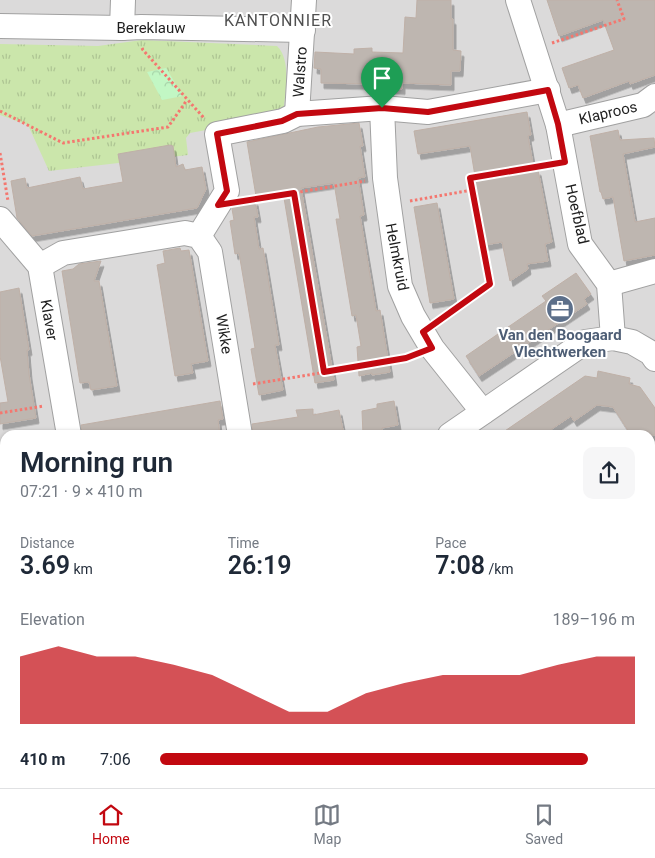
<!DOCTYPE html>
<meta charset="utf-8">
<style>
body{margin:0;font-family:Roboto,sans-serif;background:#f6f6f7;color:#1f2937;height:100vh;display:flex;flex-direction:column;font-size:19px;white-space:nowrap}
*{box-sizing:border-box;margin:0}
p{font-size:16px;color:#747a83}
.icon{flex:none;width:28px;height:28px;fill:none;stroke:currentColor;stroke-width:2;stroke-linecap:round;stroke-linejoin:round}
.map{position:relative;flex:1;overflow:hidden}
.sheet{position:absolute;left:0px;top:430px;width:655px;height:359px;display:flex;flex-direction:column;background:#fff;border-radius:15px 15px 0 0;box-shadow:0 1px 4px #0004}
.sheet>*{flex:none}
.pin{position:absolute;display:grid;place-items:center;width:42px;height:42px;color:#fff;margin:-51px -21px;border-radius:50% 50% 50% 0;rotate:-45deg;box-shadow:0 0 5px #0007}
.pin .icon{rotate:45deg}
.round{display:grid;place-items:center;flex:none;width:52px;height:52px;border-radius:10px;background:#f6f6f7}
.summary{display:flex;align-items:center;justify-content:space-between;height:85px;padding:0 20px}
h1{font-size:28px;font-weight:600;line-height:38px}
.metrics{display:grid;grid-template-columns:repeat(3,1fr);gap:8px;height:85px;padding:5px 20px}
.metrics div{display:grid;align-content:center}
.metrics b{font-size:25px;font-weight:600}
.metrics small{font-size:14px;font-weight:400}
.metrics p{font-size:14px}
.chart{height:140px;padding:10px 20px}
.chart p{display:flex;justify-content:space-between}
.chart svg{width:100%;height:90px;margin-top:5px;fill:#c20810;opacity:.7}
ul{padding:0 20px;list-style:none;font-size:16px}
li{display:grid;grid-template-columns:80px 60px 1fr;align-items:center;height:38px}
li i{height:12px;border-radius:6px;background:#c20810}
.tab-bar{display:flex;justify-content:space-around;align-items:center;height:70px;border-top:1px solid #e0e1e3;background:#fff;font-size:14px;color:#747a83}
.tab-bar a{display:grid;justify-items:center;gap:2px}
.tab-bar .current{color:#c20810}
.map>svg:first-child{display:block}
</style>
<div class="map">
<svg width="655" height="788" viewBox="0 0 655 788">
<defs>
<pattern id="grass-tufts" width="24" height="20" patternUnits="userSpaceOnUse" patternTransform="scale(1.25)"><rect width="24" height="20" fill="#cbe6ab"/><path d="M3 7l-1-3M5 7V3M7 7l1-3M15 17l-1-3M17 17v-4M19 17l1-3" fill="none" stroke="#aec593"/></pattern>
<pattern id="park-crowns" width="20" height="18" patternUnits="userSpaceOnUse" patternTransform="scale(1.25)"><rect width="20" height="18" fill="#c2f7c4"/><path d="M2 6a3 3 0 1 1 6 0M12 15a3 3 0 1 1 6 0" fill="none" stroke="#a6d3a8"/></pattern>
<filter id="shadow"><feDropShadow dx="3" dy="5.5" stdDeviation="0" flood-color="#0004"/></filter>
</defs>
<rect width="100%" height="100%" fill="#eeeae4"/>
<path fill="#dbdada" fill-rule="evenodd" d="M 0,0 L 655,0 L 655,788 L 0,788 ZM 5,435 L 650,435 L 650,784 L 5,784 Z"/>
<path fill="url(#grass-tufts)" d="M 142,40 L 277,46 C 292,60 285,95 283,114 L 276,117 L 190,133 L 186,138 L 188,155 L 49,171 L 28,125 L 0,115 L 0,44 L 98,46 Z"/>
<g fill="url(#park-crowns)">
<polygon points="166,68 183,96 162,100 147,72"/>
<polygon points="650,606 655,614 655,788 268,788 274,784 650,784"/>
</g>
<g fill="#beb6b0" stroke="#bfb0a7" filter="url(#shadow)">
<polygon points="417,0 451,0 451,19 453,19 453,50 461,51 460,71 451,71 451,85 402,83 402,89 370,87 370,84 321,83 321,69 314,68 315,52 354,54 354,49 372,48 372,52 403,53 405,17 416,18"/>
<polygon points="547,0 655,0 655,75 630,84 629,81 583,98 578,85 569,88 562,68 614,50 603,20 559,36"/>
<polygon points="527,112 531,135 528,136 534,170 538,170 552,242 545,244 548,261 527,264 528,269 510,281 502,242 485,245 472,182 476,182 470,146 418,154 414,131"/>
<polygon points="359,123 363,146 360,146 365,177 358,178 364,215 360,216 376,311 380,310 390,372 372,375 372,373 359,376 357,347 361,346 356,315 352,316 336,219 340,219 334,183 301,188 334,380 315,383 283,192 256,196 247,142 318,127"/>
<polygon points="618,130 620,140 654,138 655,147 623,154 635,222 655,218 655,255 624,261 613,197 603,199 601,192 600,192 590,136"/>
<polygon points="170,145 173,146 176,167 183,164 185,170 202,167 206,189 197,208 32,236 17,218 11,181 25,178 27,188 80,177 83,189 123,182 118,154"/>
<polygon points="255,200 258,217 254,217 259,249 263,248 279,345 275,345 283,390 259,395 251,349 255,348 247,300 239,253 235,254 230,221 234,220 232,209 235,204"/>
<polygon points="437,203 454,299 430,303 414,207"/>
<polygon points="180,248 181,251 189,250 208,361 191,364 193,373 175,376 157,265 165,263 163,251"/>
<polygon points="101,261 94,281 99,281 117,386 91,390 89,382 80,383 62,271 73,269 79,264"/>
<polygon points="576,273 591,294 584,299 587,304 479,376 466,356 546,301 542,296"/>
<polygon points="19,288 29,350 27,350 29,374 36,418 0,424 0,403 8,402 0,356 0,292"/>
<polygon points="598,371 630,378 629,384 640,387 655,408 655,435 631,435 613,407 597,405 574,421 571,416 543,435 499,435 585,376 597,378"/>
<polygon points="220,401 223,419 218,420 220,435 82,435 81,425"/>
<polygon points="394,401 398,425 382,428 382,432 363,435 362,411 377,408 377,404"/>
<polygon points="313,409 313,415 339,410 344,435 253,435 252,424 298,417 296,410"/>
</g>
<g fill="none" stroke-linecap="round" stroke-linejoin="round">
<g stroke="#a1a1a1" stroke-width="26">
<g id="minor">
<polyline points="518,0 558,125 580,244 609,284 613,338"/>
<polyline points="0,26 122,28 141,27 303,30"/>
<polyline points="122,28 123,0"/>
<polyline points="382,108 385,178 400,286 413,316 432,348 483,412"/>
<polyline points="297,114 304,0"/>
<polyline points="558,125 643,105 655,96"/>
<polyline points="0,219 40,266 69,435"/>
<polyline points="199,236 227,191 217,134 283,121 297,114 382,108 428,112 548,90"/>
<polyline points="40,266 63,253 185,233 199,236 210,252 240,435"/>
<polyline points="609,284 655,271"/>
<polyline points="450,435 585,342 613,338 632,342 651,353 655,359"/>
<polyline points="0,511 5,543"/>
<polyline points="21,788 28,784"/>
<polyline points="253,788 258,784"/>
</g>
</g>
<g stroke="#f4776f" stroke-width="3" stroke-dasharray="2.5 2.5" stroke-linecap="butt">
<polyline points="552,43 624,19 617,0"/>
<polyline points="142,48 143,50 204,118"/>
<polyline points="0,111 63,143 168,127 187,100"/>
<polyline points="0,153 8,201"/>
<polyline points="294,193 323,372"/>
<polyline points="246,201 365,181"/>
<polyline points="410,201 472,190 470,178 545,165"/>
<polyline points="438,321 490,284 472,190"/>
<polyline points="253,384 406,359 414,355"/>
<polyline points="0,413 44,406"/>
<polyline points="650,515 655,512"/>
<polyline points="0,590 5,589"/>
<polyline points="0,699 5,698"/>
<polyline points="325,784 327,788"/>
<polyline points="633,784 635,788"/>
<polyline points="444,788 464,784"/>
</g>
<use href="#minor" stroke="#fff" stroke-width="24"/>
</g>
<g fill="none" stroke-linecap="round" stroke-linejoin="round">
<g stroke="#fff" stroke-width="10">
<polygon id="route" points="548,90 558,124 565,162 470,178 490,284 423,332 432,348 406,358 324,372 294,193 218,205 227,191 217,134 282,121 297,114 382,108 428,112"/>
</g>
<use href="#route" stroke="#c20810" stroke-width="6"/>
</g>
<defs>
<g id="office-disc" transform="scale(1.4375)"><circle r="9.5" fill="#5c6f8a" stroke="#fff"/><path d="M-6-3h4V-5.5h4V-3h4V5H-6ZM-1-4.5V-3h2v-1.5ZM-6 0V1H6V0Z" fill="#fff"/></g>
</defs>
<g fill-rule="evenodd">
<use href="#office-disc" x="560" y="309"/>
</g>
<g text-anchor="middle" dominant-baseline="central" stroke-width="4" stroke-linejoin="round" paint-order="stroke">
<g font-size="15" fill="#1d1d1d" stroke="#fff">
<text x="151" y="28">Bereklauw</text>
<text transform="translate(300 72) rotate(-86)">Walstro</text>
<text transform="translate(608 113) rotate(-13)">Klaproos</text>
<text transform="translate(577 214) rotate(77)">Hoefblad</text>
<text transform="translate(397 257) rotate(79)">Helmkruid</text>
<text transform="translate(49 320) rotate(80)">Klaver</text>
<text transform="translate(224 334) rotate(81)">Wikke</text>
</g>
<g font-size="15" font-weight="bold" fill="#4e5e75" stroke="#fff">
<text x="560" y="335">Van den Boogaard<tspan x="560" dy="17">Vlechtwerken</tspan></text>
</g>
<g font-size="16" letter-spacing="1" fill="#505050" stroke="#fff">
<text x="278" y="20">KANTONNIER</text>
</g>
</g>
</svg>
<div class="pin" style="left:382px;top:108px;background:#1e9e55"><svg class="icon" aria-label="arrive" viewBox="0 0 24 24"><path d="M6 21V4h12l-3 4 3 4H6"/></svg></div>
<section class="sheet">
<div class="summary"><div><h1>Morning run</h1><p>07:21 · 9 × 410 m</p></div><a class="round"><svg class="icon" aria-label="share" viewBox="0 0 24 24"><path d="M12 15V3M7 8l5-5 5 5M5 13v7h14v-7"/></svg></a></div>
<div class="metrics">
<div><p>Distance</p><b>3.69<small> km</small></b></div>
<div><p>Time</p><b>26:19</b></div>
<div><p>Pace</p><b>7:08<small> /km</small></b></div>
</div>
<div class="chart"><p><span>Elevation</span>189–196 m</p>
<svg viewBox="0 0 160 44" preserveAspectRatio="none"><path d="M0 44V11L10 6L20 11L30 11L40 15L50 20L60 29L70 38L80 38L90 29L100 24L110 20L120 20L130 20L140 15L150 11L160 11V44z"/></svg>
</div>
<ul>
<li><b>410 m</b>7:06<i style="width:90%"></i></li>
</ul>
</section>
</div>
<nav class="tab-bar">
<a class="current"><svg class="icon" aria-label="home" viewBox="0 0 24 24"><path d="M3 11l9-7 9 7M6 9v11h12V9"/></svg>Home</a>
<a><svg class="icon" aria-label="map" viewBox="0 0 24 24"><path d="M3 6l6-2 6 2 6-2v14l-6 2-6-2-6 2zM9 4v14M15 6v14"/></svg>Map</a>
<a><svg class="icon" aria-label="saved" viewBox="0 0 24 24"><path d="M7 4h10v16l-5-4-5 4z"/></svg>Saved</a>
</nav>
